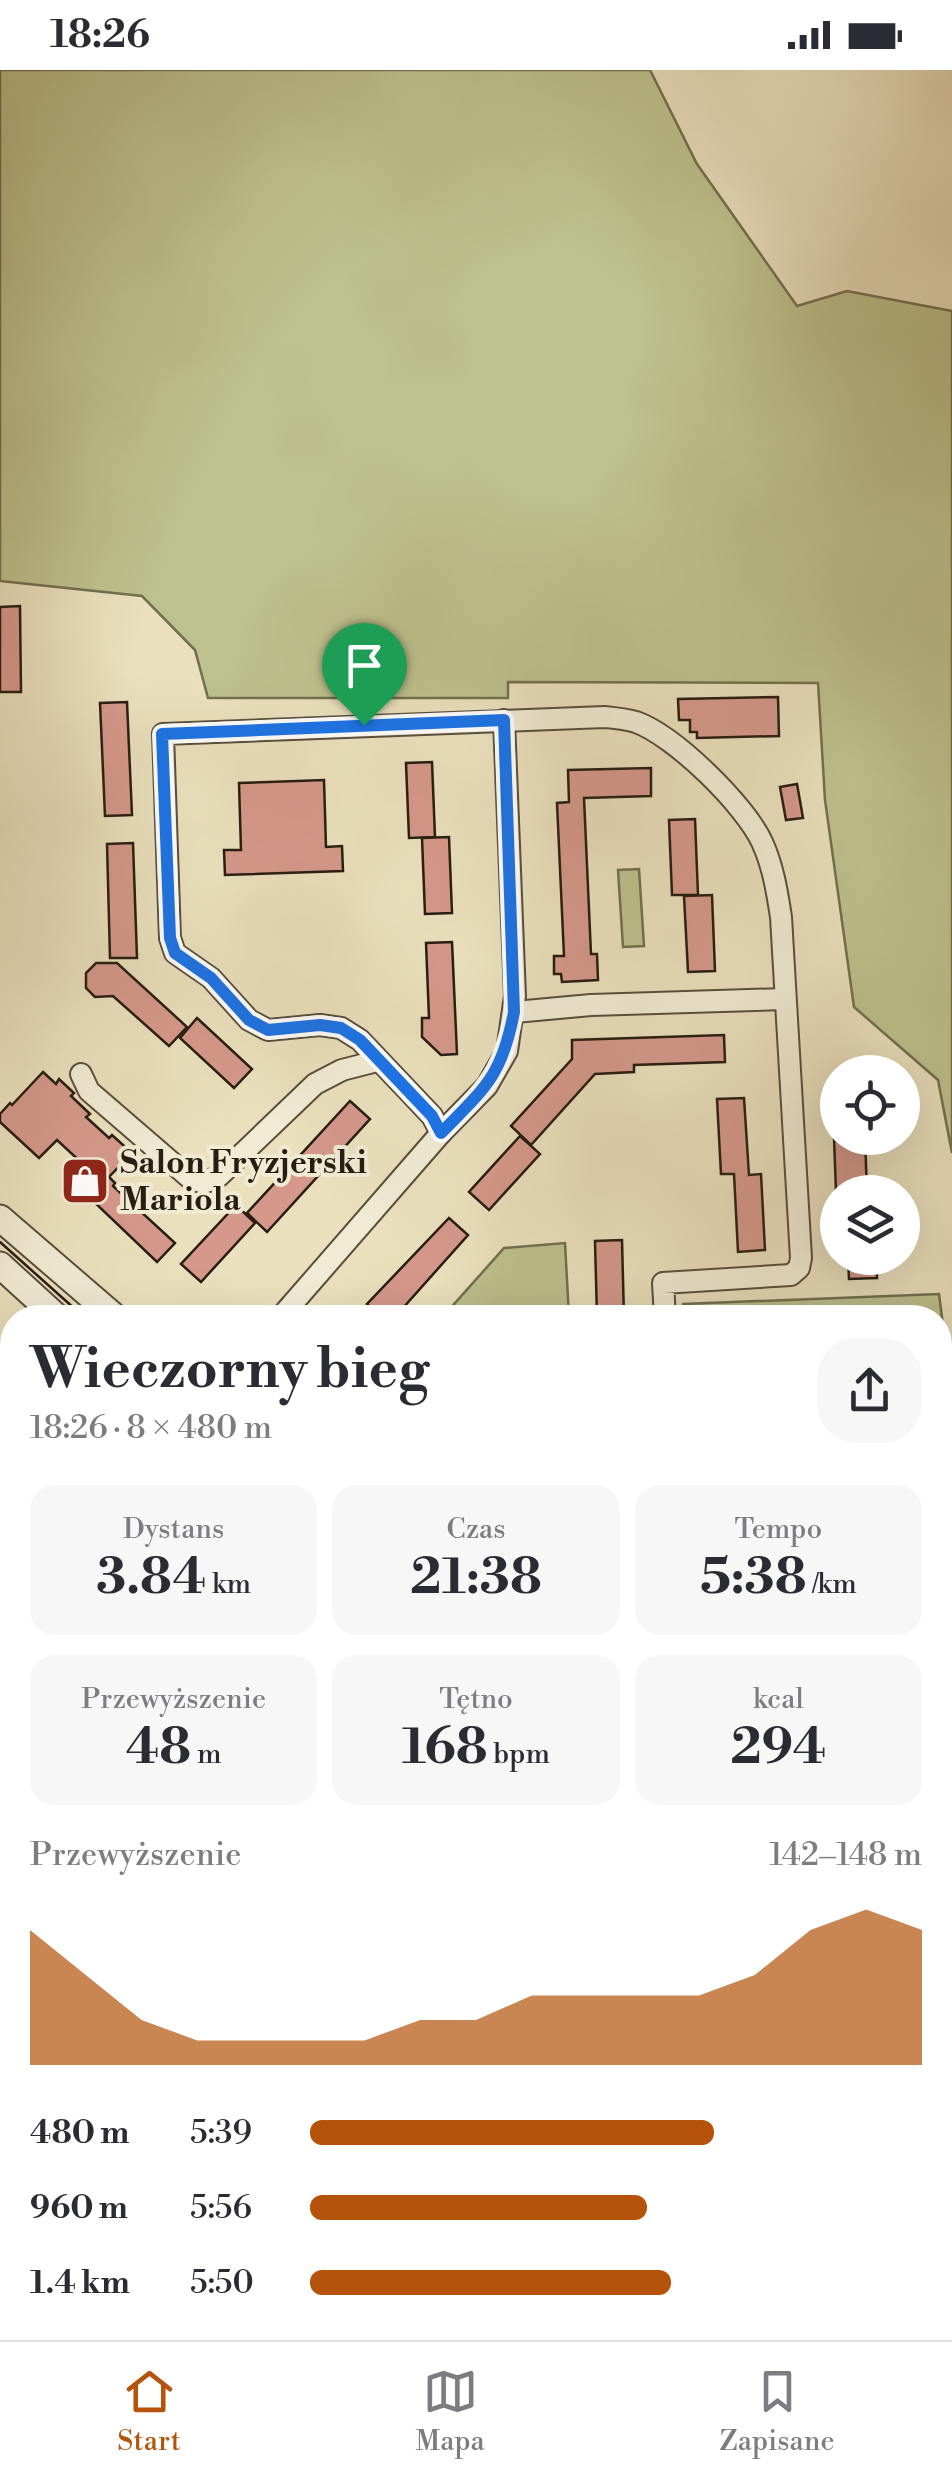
<!DOCTYPE html>
<html lang="pl">
<meta charset="utf-8">
<style>
body{margin:0;font-family:"Libre Bodoni",serif;background:#f7f7f7;color:#2b2b33;height:100vh;display:flex;flex-direction:column;font-size:38px;white-space:nowrap}
*{box-sizing:border-box;margin:0}
p{font-size:32px;color:#7c7c81}
.icon{flex:none;width:55px;height:55px;fill:none;stroke:currentColor;stroke-width:2;stroke-linecap:round;stroke-linejoin:round}
.map{position:relative;flex:1;overflow:hidden}
.side{position:absolute;left:0px;top:1235px;width:952px;height:1035px;display:flex;flex-direction:column;background:#fff;border-radius:40px 40px 0 0;box-shadow:0 10px 40px #0002}
.side>*{flex:none}
.controls{position:absolute;left:820px;top:985px;display:grid;gap:20px}
.controls a{display:grid;place-items:center;width:100px;height:100px;border-radius:50%;background:#fff;box-shadow:0 10px 40px #0002;font-size:50px}
.pin{position:absolute;display:grid;place-items:center;width:85px;height:85px;color:#fff;margin:-102px -42px;border-radius:50% 50% 50% 0;rotate:-45deg;box-shadow:0 0 10px #0007}
.pin .icon{rotate:45deg}
.round{display:grid;place-items:center;flex:none;width:105px;height:105px;border-radius:40px;background:#f7f7f7}
.overview{display:flex;align-items:center;justify-content:space-between;height:170px;padding:0 30px}
h1{font-size:55px;font-weight:800;line-height:75px}
.figures{display:grid;grid-template-columns:repeat(3,1fr);gap:15px;height:170px;padding:10px 30px}
.figures div{display:grid;align-content:center;border-radius:25px;background:#f7f7f7;text-align:center}
.figures b{font-size:50px;font-weight:800}
.figures small{font-size:28px;font-weight:400}
.figures p{font-size:28px}
.chart{height:280px;padding:20px 30px}
.chart p{display:flex;justify-content:space-between}
.chart svg{width:100%;height:180px;margin-top:10px;fill:#b45309;opacity:.7}
ul{padding:0 30px;list-style:none;font-size:32px}
li{display:grid;grid-template-columns:160px 120px 1fr;align-items:center;height:75px}
li i{height:25px;border-radius:12px;background:#b45309}
.status{display:flex;justify-content:space-between;align-items:center;height:70px;padding:0 50px;background:#fff;direction:ltr}
.status svg{height:28px;fill:currentColor}
.tab-bar{display:flex;justify-content:space-around;align-items:center;height:140px;border-top:2px solid #e1e1e2;background:#fff;font-size:28px;color:#7c7c81}
.tab-bar a{display:grid;justify-items:center;gap:5px}
.tab-bar .current{color:#b45309}
.map>svg:first-child{display:block}
</style>
<div class="status"><b>18:26</b><svg viewBox="0 0 49 12"><path d="M0 12V9h3v3zM5 12V6h3v6zM10 12V3h3v9zM15 12V0h3v12zM26 1h20v11H26zM47 4h2v5h-2z"/></svg></div>
<div class="map">
<svg width="952" height="2270" viewBox="0 0 952 2270">
<rect width="100%" height="100%" fill="#eae0bd"/>
<filter id="stains"><feTurbulence type="fractalNoise" baseFrequency=".002" numOctaves="4"/><feColorMatrix values="0 0 0 0 .2 0 0 0 0 .09 0 0 0 0 .02 0 0 0 .5 -.17"/></filter>
<radialGradient id="worn" r=".72"><stop offset=".6" stop-color="#630" stop-opacity="0"/><stop offset="1" stop-color="#630" stop-opacity=".3"/></radialGradient>
<g fill="#bdc18d" stroke="#726f50" stroke-width="2.5">
<polygon points="0,0 650,0 697,94 797,236 847,221 952,241 952,1083 938,1010 854,937 825,730 818,613 508,612 508,628 208,628 195,580 142,526 0,511"/>
<polygon points="639,799 644,876 623,877 618,800"/>
<polygon points="565,1173 569,1247 455,1247 448,1241 504,1178"/>
<polygon points="939,1224 952,1326 952,1548 940,1549 940,1248 683,1247 683,1234"/>
<polygon points="940,2166 952,2173 952,2270 358,2270 354,2258 940,2258"/>
<polygon points="138,2258 208,2258 208,2267 138,2266"/>
</g>
<g fill="#d5988b" stroke="#281d12" stroke-width="2.5">
<polygon points="20,536 21,622 0,622 0,537"/>
<polygon points="778,627 779,666 697,668 697,662 690,662 690,650 679,650 678,629"/>
<polygon points="127,632 132,745 105,746 100,633"/>
<polygon points="432,692 435,767 409,768 406,693"/>
<polygon points="651,698 651,726 584,728 591,884 597,884 598,910 562,912 561,904 554,904 554,886 564,886 557,733 569,732 568,700"/>
<polygon points="324,710 326,777 342,776 343,801 225,805 224,780 241,780 239,713"/>
<polygon points="797,714 803,748 786,750 780,717"/>
<polygon points="695,749 698,825 672,825 669,750"/>
<polygon points="449,767 452,843 425,844 422,768"/>
<polygon points="133,773 137,888 110,888 107,774"/>
<polygon points="712,825 715,901 688,902 684,826"/>
<polygon points="452,872 457,984 441,985 422,967 422,948 429,948 426,873"/>
<polygon points="96,893 117,893 187,957 169,976 113,926 95,927 86,918 86,903"/>
<polygon points="197,948 252,999 234,1018 180,968"/>
<polygon points="724,965 725,992 634,995 634,1002 595,1004 531,1075 511,1056 572,989 572,970"/>
<polygon points="43,1002 56,1014 59,1009 74,1023 71,1026 90,1044 86,1047 109,1068 112,1065 132,1083 109,1107 115,1113 113,1116 175,1173 157,1192 70,1109 83,1094 57,1070 39,1088 0,1052 0,1044 10,1033 12,1035"/>
<polygon points="744,1028 749,1105 761,1104 765,1180 738,1182 734,1104 721,1104 717,1029"/>
<polygon points="350,1031 370,1049 267,1162 247,1143"/>
<polygon points="520,1066 540,1084 489,1140 469,1122"/>
<polygon points="834,1068 865,1068 867,1122 836,1122"/>
<polygon points="236,1135 255,1153 201,1212 181,1194"/>
<polygon points="449,1148 468,1165 394,1248 381,1248 367,1234"/>
<polygon points="622,1170 624,1248 597,1248 595,1171"/>
<polygon points="848,1188 876,1188 877,1208 849,1209"/>
</g>
<g fill="none" stroke-linecap="round" stroke-linejoin="round">
<g stroke="#584e3d" stroke-width="24">
<g id="minor">
<polyline points="515,942 591,935 784,929"/>
<polyline points="81,1004 89,1021 191,1109 204,1113 219,1106 315,1014 342,1000 377,991"/>
<path d="M 441,1063 L 432,1046 L 360,970 L 341,958 L 320,955 L 268,960 L 249,950 L 211,908 L 175,883 L 170,868 L 163,664 L 605,647 C 615,648 626,649 636,652 C 675,666 745,735 762,772 C 773,796 777,821 781,847 L 801,1188 L 799,1198 L 791,1205 L 663,1213 L 665,1248"/>
<polyline points="280,1248 441,1063 487,1016 507,981 515,926 504,650"/>
<polyline points="0,1555 12,1555"/>
<polyline points="0,1801 12,1801"/>
<polyline points="940,2014 952,2013"/>
<polyline points="16,2270 16,2258"/>
</g>
</g>
<g stroke="#584e3d" stroke-width="29">
<g id="tertiary">
<polyline points="0,1148 116,1248"/>
<polyline points="0,1195 58,1248"/>
<polyline points="940,1563 952,1563"/>
<polyline points="940,1646 952,1646"/>
</g>
</g>
<use href="#minor" stroke="#f1ebd4" stroke-width="20"/>
<use href="#tertiary" stroke="#f1ebd4" stroke-width="25"/>
<g stroke="#281d12" stroke-width="2.5">
<polyline points="0,1172 85,1248"/>
<polyline points="940,1582 952,1581"/>
<polyline points="940,1612 952,1612"/>
<polyline points="940,1631 952,1630"/>
</g>
</g>
<g fill="none" stroke-linecap="round" stroke-linejoin="round">
<g stroke="#fff" stroke-width="20">
<path id="route" d="M 504,650 L 514,942 C 502,1006 485,1018 441,1063 L 432,1046 L 360,970 L 341,958 L 320,955 L 268,960 L 249,950 L 211,908 L 175,883 L 170,868 L 162,664 Z"/>
</g>
<use href="#route" stroke="#1a73e8" stroke-width="12"/>
</g>
<defs>
<g id="shop-square" transform="scale(2.5)"><rect x="-9" y="-9" width="18" height="18" rx="4" fill="#8f2418" stroke="#f1ebd4"/><path d="M-5-2.5h2.3a2.7 3.5 0 0 1 5.4 0H5L5.5 6h-11ZM-1.5-2.5h3a1.5 2.3 0 0 0-3 0Z" fill="#fff"/></g>
</defs>
<g fill-rule="evenodd">
<use href="#shop-square" x="85" y="1111"/>
</g>
<g text-anchor="middle" dominant-baseline="central" stroke-width="8" stroke-linejoin="round" paint-order="stroke">
<g font-size="32" font-weight="bold" fill="#281d12" stroke="#f1ebd4" text-anchor="start">
<text x="120" y="1093">Salon Fryzjerski<tspan x="120" dy="37">Mariola</tspan></text>
</g>
</g>
<rect width="100%" height="100%" filter="url(#stains)"/>
<rect width="100%" height="100%" fill="url(#worn)"/>
</svg>
<div class="controls">
<a><svg class="icon" aria-label="locate" viewBox="0 0 24 24"><circle cx="12" cy="12" r="6"/><path d="M12 2v4M12 18v4M2 12h4M18 12h4"/></svg></a>
<a><svg class="icon" aria-label="layers" viewBox="0 0 24 24"><path d="M12 4l9 5-9 5-9-5zM3 14l9 5 9-5"/></svg></a>
</div>
<div class="pin" style="left:364px;top:655px;background:#1e9e55"><svg class="icon" aria-label="arrive" viewBox="0 0 24 24"><path d="M6 21V4h12l-3 4 3 4H6"/></svg></div>
<section class="side">
<div class="overview"><div><h1>Wieczorny bieg</h1><p>18:26 · 8 × 480 m</p></div><a class="round"><svg class="icon" aria-label="share" viewBox="0 0 24 24"><path d="M12 15V3M7 8l5-5 5 5M5 13v7h14v-7"/></svg></a></div>
<div class="figures">
<div><p>Dystans</p><b>3.84<small> km</small></b></div>
<div><p>Czas</p><b>21:38</b></div>
<div><p>Tempo</p><b>5:38<small> /km</small></b></div>
</div>
<div class="figures">
<div><p>Przewyższenie</p><b>48<small> m</small></b></div>
<div><p>Tętno</p><b>168<small> bpm</small></b></div>
<div><p>kcal</p><b>294</b></div>
</div>
<div class="chart"><p><span>Przewyższenie</span>142–148 m</p>
<svg viewBox="0 0 160 44" preserveAspectRatio="none"><path d="M0 44V11L10 22L20 33L30 38L40 38L50 38L60 38L70 33L80 33L90 27L100 27L110 27L120 27L130 22L140 11L150 6L160 11V44z"/></svg>
</div>
<ul>
<li><b>480 m</b>5:39<i style="width:66%"></i></li>
<li><b>960 m</b>5:56<i style="width:55%"></i></li>
<li><b>1.4 km</b>5:50<i style="width:59%"></i></li>
</ul>
</section>
</div>
<nav class="tab-bar">
<a class="current"><svg class="icon" aria-label="home" viewBox="0 0 24 24"><path d="M3 11l9-7 9 7M6 9v11h12V9"/></svg>Start</a>
<a><svg class="icon" aria-label="map" viewBox="0 0 24 24"><path d="M3 6l6-2 6 2 6-2v14l-6 2-6-2-6 2zM9 4v14M15 6v14"/></svg>Mapa</a>
<a><svg class="icon" aria-label="saved" viewBox="0 0 24 24"><path d="M7 4h10v16l-5-4-5 4z"/></svg>Zapisane</a>
</nav>
